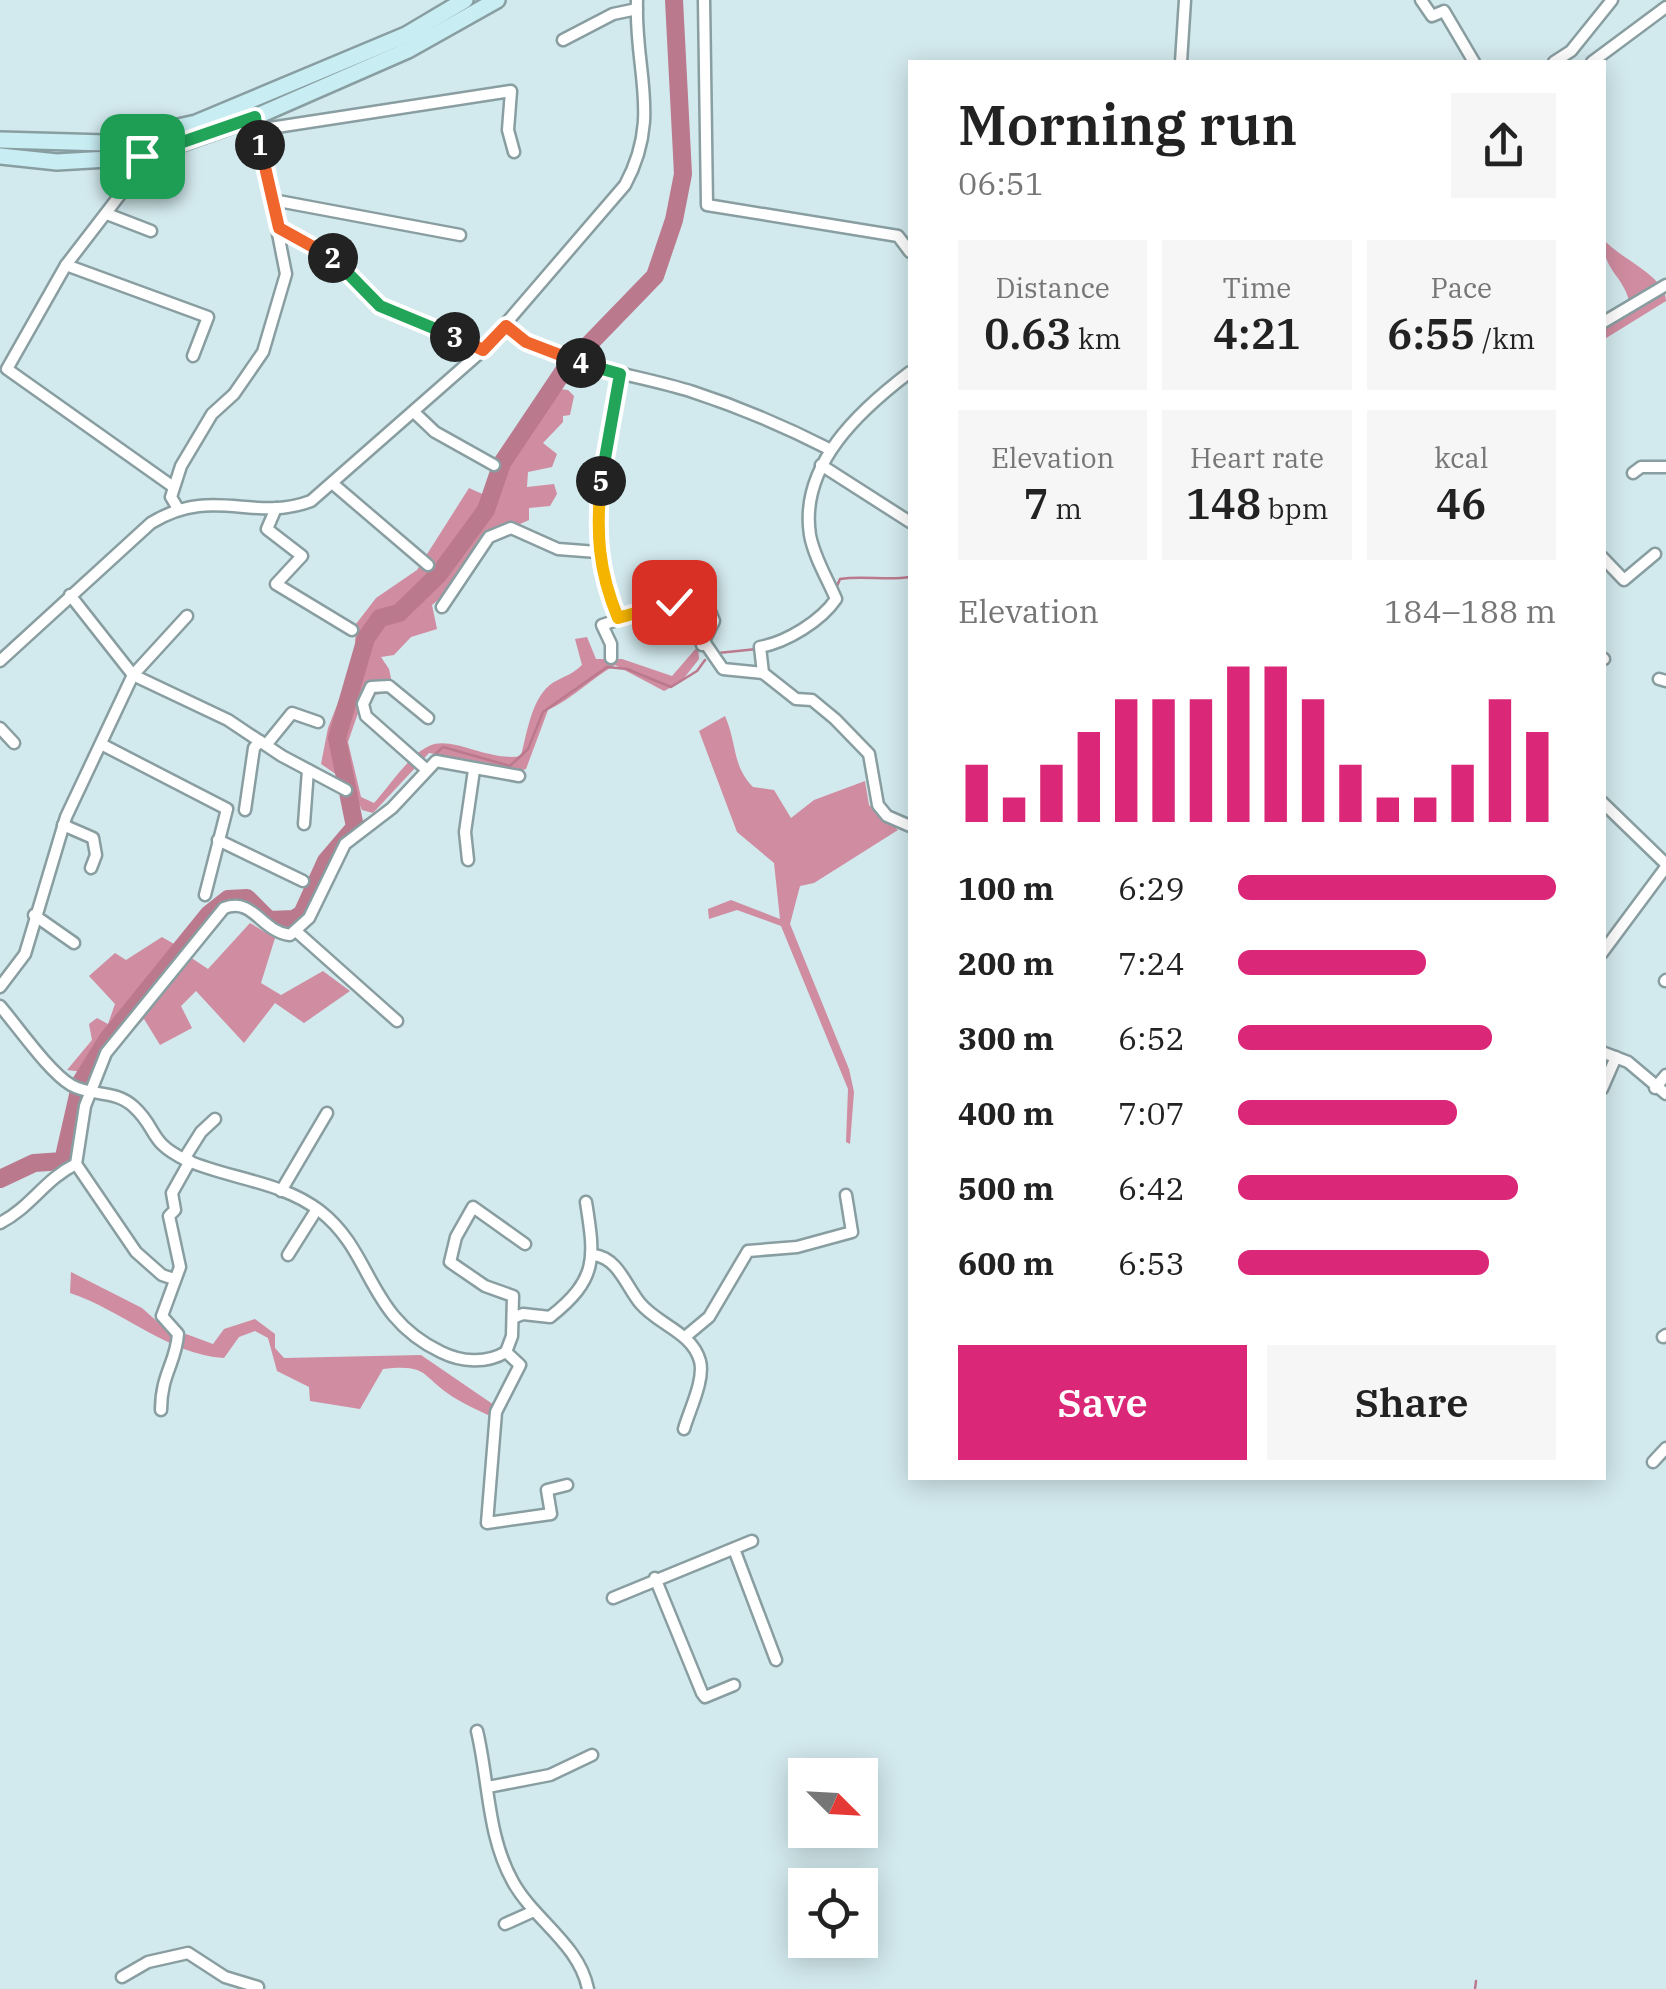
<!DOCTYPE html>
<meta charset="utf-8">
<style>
body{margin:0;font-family:"IBM Plex Serif",serif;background:#f6f6f6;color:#222;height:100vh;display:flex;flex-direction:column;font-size:38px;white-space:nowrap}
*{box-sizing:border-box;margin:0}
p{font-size:32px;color:#767676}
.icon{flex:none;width:55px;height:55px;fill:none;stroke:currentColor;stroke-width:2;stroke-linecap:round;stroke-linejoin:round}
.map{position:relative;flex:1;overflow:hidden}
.side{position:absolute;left:908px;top:60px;width:698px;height:1420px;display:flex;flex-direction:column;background:#fff;border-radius:0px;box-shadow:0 5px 25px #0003}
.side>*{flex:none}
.needle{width:65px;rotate:114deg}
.buttons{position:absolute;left:788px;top:1758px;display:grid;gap:20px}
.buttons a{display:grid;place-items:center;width:90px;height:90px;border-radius:0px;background:#fff;box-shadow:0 5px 25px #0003;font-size:50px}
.pin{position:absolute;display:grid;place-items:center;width:85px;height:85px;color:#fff;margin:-42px;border-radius:20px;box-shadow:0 5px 15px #0006}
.km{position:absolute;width:50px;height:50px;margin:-25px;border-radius:50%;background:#222;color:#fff;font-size:28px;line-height:50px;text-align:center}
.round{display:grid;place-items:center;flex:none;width:105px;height:105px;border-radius:0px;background:#f6f6f6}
.headline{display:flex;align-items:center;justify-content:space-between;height:170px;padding:0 50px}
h1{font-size:55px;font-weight:600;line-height:75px}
.figures{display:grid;grid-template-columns:repeat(3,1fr);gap:15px;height:170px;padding:10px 50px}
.figures div{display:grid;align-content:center;border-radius:0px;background:#f6f6f6;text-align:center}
.figures b{font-size:42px;font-weight:600}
.figures small{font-size:28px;font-weight:400}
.figures p{font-size:28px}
.chart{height:280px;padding:20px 50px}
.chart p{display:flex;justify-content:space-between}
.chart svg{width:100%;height:180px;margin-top:10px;stroke:#db2777;stroke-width:6}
.cta{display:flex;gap:20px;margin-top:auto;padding:20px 50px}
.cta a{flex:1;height:115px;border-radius:0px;background:#db2777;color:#fff;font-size:40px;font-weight:600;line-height:115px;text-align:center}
.cta a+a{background:#f6f6f6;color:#222}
ul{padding:0 50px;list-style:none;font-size:32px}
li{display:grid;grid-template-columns:160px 120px 1fr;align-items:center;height:75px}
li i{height:25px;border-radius:12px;background:#db2777}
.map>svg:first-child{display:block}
</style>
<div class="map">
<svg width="1666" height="1989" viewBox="0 0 1666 1989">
<rect width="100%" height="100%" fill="#d2e9ed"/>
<g fill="#d08ca0">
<path d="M 1603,239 C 1620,259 1666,276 1666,301 L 1603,340 L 1602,322 L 1630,305 C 1625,276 1603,272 1603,239 Z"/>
<path d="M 553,388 L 568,390 L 574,396 L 570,415 L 563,416 L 563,422 L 543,443 L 557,454 L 552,467 L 528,472 L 527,487 L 554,484 L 557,494 L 550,506 L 529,508 L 529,520 L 520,524 L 521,530 L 490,535 L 450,590 L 432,605 L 437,629 L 411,637 L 394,655 L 381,657 L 389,669 L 394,692 L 374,695 L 361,717 L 359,710 L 348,742 L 361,797 L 374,803 C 389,787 409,755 429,746 C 452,735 488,762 521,756 C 527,733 532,695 554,682 C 565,676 573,674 582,665 L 575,639 L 587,637 L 596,659 L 622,659 L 672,676 L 698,646 L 699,659 L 681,682 L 664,691 L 615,665 C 591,679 573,698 548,710 L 526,769 L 507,775 L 488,763 L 429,753 L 373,813 L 362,810 L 349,783 L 321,764 L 328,728 L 354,662 L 356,624 L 376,598 L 417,570 L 469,488 L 489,497 L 477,525 L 517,444 Z"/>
<path d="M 725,716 C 737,743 732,766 753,787 L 774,790 L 791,818 L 814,800 L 865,781 L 869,805 L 898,830 L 814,883 L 800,886 L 790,924 L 849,1069 L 854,1092 L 850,1144 L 846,1142 L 848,1089 L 781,926 L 737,910 L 709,919 L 708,909 L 731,900 L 780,919 L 774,863 L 737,832 L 699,731 Z"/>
<polygon points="196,920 200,933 184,953 208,969 250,923 275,938 261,983 281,995 323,971 350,991 304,1023 275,1003 244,1043 196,991 181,1006 192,1028 160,1045 144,1019 92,1073 67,1070 92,1040 89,1024 97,1018 108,1024 115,1004 89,976 115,953 126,960 162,937 174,944"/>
<path d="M 71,1272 L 142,1308 L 179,1341 L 186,1334 L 213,1344 L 224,1329 L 255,1319 L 275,1334 L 275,1348 L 284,1358 L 421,1355 L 494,1405 L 490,1416 C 478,1410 464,1404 453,1397 C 420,1376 430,1364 383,1369 L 360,1409 L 310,1401 L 309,1387 L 277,1371 L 268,1338 L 255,1331 L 239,1337 L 224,1358 C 169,1355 122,1310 70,1293 Z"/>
</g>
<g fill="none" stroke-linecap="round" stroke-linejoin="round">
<g stroke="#bb798d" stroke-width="2.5">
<path d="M 837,586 L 840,579 C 864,575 886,581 910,577"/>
<polyline points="718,653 757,649"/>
<polyline points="424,765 443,747 510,766 528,749 543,712 607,667 627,669 671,687 697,671 705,660"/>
<polyline points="355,827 377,813"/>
<polyline points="1475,1989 1476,1981"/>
</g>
<polyline stroke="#bb798d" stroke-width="18" points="0,1179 34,1163 63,1161 81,1082 107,1040 209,914 228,899 247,898 269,920 294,919 302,914 326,861 355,827 337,738 366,638 380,618 399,613 439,574 486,510 502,463 565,369 655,276 674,220 683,174 674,0"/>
<g stroke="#899ea1" stroke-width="15">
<g id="minor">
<polyline points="704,0 707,205 898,236 910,252"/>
<polyline points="1421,0 1432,16 1444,11 1474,62"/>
<polyline points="563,40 613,14 637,9"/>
<polyline points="1181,62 1185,0"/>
<polyline points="1554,62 1571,51 1612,0"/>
<polyline points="1592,62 1666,7"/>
<polyline points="257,130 511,91 508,130 514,152"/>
<polyline points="142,157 136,174 66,265 7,369 172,486"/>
<polyline points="273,200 460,235"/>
<polyline points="107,214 151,231"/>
<polyline points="279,228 335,259 380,307 483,350"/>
<polyline points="66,265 208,317 193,356"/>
<polyline points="1602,323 1666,285"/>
<path d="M 505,326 C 558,368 631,372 693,392 C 739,407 786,427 829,449"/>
<polyline points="415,413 435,432 494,465"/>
<polyline points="821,465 910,522"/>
<polyline points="1633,473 1641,467 1666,467"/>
<polyline points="332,483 428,565"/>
<polyline points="177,507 171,497 181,466 212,414 234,394 263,352 286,274 255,117"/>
<polyline points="276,508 267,529 302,556 276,584 352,630"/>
<polyline points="1602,557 1624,580 1655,554"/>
<polyline points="694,572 714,621 702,645"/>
<polyline points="70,595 133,675 228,720 282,756 346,790"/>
<polyline points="442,607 489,537 511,528 558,549 597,552"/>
<polyline points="685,614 723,669 763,673 796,699 812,700 835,719 869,754 878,805 887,816 910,826"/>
<path d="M 618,618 C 582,532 603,462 620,374"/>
<polyline points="611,658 611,644 602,625 674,601"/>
<polyline points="1602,658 1604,659"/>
<path d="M 0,661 L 151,523 C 213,485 253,523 311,501 L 483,350 L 625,185 C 662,117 634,71 637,0"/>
<path d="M 763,673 L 760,647 C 787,642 821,621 836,599 C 827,578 814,557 810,535 C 799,465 860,410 910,372"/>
<polyline points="1659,679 1666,681"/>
<polyline points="0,728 14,743"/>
<polyline points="101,744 227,809 205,895"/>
<polyline points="266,745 292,713 318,722"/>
<polyline points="427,770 366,716 363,704 371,687 389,686 428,718"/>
<polyline points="1602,802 1666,864"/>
<polyline points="245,810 254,748 260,741"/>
<polyline points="304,824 308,770"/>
<polyline points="63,825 93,838 96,855 91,868"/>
<polyline points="218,840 303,881"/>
<polyline points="468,860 465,832 474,770"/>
<polyline points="34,915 74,943"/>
<polyline points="297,932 397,1021"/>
<polyline points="1602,953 1666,867"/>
<polyline points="1665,981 1666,980"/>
<polyline points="0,987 25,954 66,817 133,675 187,616"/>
<path d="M 0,1006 C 18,1027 49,1072 71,1085 C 92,1097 115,1089 134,1107 C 158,1129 148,1142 186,1160 C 229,1179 281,1181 320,1211 C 374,1253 366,1316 441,1352 C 461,1362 486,1364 506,1352 L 512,1336 L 513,1296 L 485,1286 L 450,1262 L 456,1237 L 473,1207 L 525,1244"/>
<polyline points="1602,1052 1628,1062 1666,1094"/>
<polyline points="1655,1088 1666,1075"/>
<polyline points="1602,1089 1616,1057"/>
<polyline points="184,1159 201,1132 215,1119"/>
<polyline points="281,1191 327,1113"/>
<path d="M 0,1223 C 30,1208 45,1179 76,1164"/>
<polyline points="288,1255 317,1209"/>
<path d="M 594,1255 C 618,1258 626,1286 640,1303 C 658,1325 692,1332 700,1361 C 705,1380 689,1411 684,1429"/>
<path d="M 174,1279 L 162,1275 L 136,1252 L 76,1164 L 85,1106 L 106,1053 L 224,908 C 254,897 260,931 290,935 L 309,918 L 345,844 L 392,808 L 436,761 L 519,776"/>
<path d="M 515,1317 L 523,1314 L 550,1317 C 598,1279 595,1259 586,1202"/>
<polyline points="685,1337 709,1317 748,1251 797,1247 852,1232 846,1195"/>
<polyline points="1663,1337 1666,1335"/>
<polyline points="506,1352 520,1365 496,1412 487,1523 551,1514 547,1490 567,1485"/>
<path d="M 161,1410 C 161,1374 176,1363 178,1334 L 162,1316 L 180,1267 L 169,1216 L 175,1210 L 172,1193 L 190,1161"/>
<polyline points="1653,1462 1666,1448"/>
<polyline points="734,1549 776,1660"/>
<polyline points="655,1578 702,1693 705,1697 734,1685"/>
<polyline points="613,1598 752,1541"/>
<path d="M 477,1731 C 489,1781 487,1836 513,1882 C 534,1920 579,1944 588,1989"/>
<polyline points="488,1787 550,1775 592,1755"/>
<polyline points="505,1924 534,1911"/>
<polyline points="122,1977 148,1962 188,1953 225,1977 258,1987"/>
</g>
</g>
<g stroke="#899ea1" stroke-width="20">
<g id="secondary">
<polyline points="0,140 106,143 196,123 406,35 465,0"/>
<polyline points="0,156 57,162 142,157 255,117 408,50 497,0"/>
</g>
</g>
<use href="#minor" stroke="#fff" stroke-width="10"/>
<use href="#secondary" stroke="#c8eef4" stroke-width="15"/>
</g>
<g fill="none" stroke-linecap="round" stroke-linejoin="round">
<g stroke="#fff" stroke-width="20">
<polyline id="split-1" points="142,156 255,117 260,145"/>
</g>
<g stroke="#fff" stroke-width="20">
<polyline id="split-2" points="260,145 279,228 333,258"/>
</g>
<g stroke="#fff" stroke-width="20">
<polyline id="split-3" points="333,258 380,306 455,337"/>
</g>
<g stroke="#fff" stroke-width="20">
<polyline id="split-4" points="455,337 483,350 506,326 526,342 581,363"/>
</g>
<g stroke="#fff" stroke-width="20">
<polyline id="split-5" points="581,363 620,374 601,481"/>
</g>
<g stroke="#fff" stroke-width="20">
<path id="split-6" d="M 601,481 C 596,532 598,570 618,618 L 625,616"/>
</g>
<g stroke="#fff" stroke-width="20">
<polyline id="split-7" points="625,616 674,602"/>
</g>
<use href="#split-1" stroke="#22a559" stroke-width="12"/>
<use href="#split-2" stroke="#f0652b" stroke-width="12"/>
<use href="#split-3" stroke="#22a559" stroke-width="12"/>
<use href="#split-4" stroke="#f0652b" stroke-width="12"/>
<use href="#split-5" stroke="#22a559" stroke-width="12"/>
<use href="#split-6" stroke="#f5b400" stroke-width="12"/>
<use href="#split-7" stroke="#f5b400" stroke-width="12"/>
</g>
</svg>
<div class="buttons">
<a><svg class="needle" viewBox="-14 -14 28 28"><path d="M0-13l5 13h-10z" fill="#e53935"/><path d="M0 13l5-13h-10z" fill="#767676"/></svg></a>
<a><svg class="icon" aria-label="locate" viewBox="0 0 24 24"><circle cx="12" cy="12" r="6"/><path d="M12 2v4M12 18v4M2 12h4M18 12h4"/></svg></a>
</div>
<div class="pin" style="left:142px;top:156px;background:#1e9e55"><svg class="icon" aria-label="arrive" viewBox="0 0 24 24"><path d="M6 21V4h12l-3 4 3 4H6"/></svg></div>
<div class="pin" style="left:674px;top:602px;background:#d93025"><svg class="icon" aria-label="check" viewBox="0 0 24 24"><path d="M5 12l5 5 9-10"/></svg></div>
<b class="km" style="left:260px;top:145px">1</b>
<b class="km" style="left:333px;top:258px">2</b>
<b class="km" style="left:455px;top:337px">3</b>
<b class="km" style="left:581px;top:363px">4</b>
<b class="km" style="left:601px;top:481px">5</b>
<section class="side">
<div class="headline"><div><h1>Morning run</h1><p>06:51</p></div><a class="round"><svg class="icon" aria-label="share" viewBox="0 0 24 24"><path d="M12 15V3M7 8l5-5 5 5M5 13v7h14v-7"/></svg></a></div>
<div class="figures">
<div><p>Distance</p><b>0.63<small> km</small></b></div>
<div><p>Time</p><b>4:21</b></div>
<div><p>Pace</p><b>6:55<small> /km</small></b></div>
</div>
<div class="figures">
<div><p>Elevation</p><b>7<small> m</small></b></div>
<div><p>Heart rate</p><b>148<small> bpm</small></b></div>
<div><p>kcal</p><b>46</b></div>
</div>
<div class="chart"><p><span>Elevation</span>184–188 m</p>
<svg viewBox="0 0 160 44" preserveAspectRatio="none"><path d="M5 44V30M15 44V38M25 44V30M35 44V22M45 44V14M55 44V14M65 44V14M75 44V6M85 44V6M95 44V14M105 44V30M115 44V38M125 44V38M135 44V30M145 44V14M155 44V22"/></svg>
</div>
<ul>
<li><b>100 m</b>6:29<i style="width:100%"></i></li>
<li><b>200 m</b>7:24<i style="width:59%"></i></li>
<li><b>300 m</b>6:52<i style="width:80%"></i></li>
<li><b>400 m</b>7:07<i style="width:69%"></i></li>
<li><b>500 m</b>6:42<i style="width:88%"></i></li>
<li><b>600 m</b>6:53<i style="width:79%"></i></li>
</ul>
<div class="cta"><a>Save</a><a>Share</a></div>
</section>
</div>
